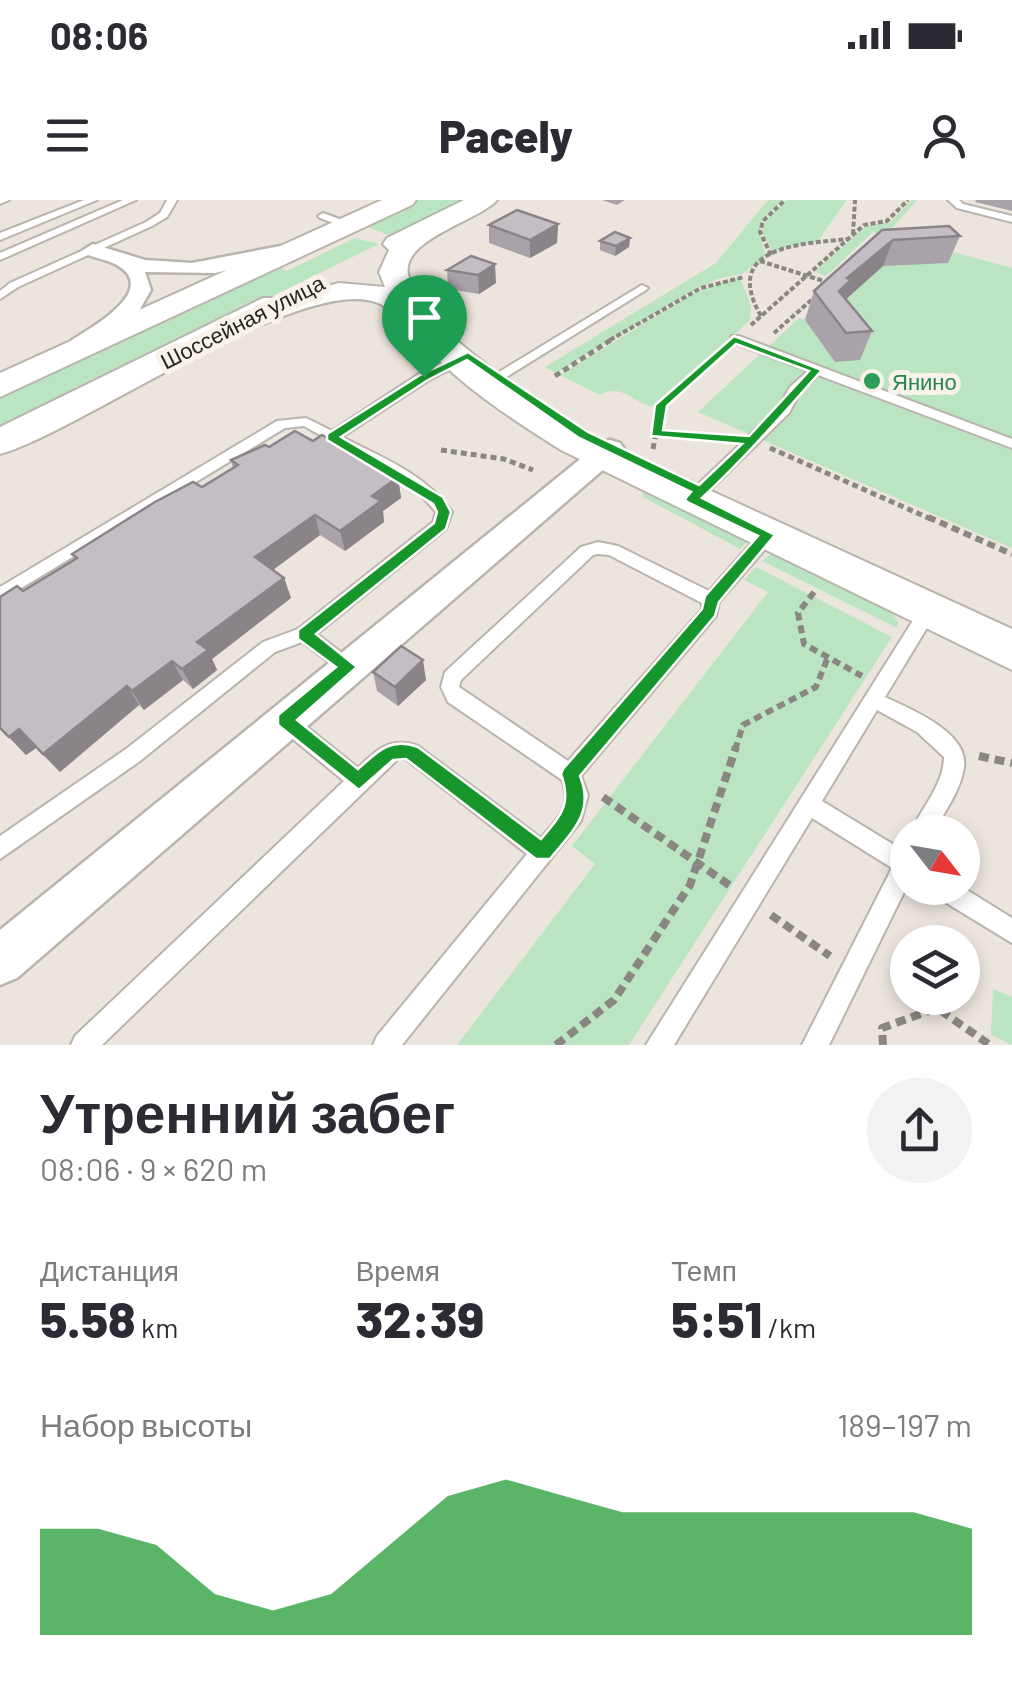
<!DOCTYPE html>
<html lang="ru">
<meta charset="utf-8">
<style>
body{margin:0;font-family:Barlow,sans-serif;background:#f2f2f3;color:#2b2b33;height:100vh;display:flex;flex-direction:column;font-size:38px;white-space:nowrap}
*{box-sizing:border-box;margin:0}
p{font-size:32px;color:#7c7c81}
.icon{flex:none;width:55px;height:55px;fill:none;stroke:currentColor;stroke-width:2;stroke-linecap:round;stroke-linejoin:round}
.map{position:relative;height:845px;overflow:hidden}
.drawer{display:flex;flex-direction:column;background:#fff;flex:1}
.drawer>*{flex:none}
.needle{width:65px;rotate:121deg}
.tools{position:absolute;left:890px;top:615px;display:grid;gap:20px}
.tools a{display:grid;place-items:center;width:90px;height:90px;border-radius:50%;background:#fff;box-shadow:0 5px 15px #0003;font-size:50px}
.pin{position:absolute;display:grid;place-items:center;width:85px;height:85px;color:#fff;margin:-102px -42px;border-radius:50% 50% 50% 0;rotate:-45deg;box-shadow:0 0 10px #0007}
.pin .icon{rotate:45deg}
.round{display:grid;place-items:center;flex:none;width:105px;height:105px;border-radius:52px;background:#f2f2f3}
.overview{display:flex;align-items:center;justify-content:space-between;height:170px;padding:0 40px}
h1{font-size:55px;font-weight:800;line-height:75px}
.stats{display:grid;grid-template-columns:repeat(3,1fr);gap:15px;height:170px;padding:10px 40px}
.stats div{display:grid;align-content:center}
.stats b{font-size:50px;font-weight:800}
.stats small{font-size:28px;font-weight:400}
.stats p{font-size:28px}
.chart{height:280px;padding:20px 40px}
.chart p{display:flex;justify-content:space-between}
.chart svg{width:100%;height:180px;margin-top:10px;fill:#17972b;opacity:.7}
.status{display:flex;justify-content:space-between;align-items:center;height:70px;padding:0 50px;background:#fff;direction:ltr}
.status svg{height:28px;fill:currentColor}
header{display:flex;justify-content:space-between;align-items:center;height:130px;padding:0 40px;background:#fff;font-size:45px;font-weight:800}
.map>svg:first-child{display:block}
</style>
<div class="status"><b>08:06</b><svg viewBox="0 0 49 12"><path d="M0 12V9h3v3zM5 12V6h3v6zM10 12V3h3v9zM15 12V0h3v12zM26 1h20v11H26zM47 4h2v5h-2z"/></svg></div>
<header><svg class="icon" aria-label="menu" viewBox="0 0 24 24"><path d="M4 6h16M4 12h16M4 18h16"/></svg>Pacely<svg class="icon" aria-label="person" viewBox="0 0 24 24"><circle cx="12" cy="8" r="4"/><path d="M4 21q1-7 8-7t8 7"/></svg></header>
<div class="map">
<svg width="1012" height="845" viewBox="0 0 1012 845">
<rect width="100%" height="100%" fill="#ebe5dd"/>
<g fill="#bbe4c3">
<polygon points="418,0 468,0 393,37 364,25"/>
<path d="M 768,0 L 782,0 C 758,24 756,24 766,56 L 742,74 L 717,79 L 687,94 L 556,173 L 545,167 L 716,63 Z"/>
<polygon points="787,0 847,0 818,41 772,51 762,32 766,21"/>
<polygon points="912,0 917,0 887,34 1012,68 1012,348 698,212 799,118 805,119 873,56 938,50 873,32 826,76 815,72 866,26 890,22"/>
<polygon points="355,38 379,44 0,230 0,196 277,66 287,71"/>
<path d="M 734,78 L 741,80 L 751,106 L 750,120 L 656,207 C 634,205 623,182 600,195 L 560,175 L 691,95 Z"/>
<polygon points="642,280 747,334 747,342 740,349 643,297"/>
<polygon points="777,349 883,398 898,422 897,428 762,361"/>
<polygon points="756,367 892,437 629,845 457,845 595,664 572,646 768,392 744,380"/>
<polygon points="993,789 1012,797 1012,845 991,835"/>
</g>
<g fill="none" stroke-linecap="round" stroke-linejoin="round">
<g stroke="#b9b4ac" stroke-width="4">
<g id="lane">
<polygon points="0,0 9,0 0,4"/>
<polygon points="84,0 97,0 0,40 0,33"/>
<polygon points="123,0 136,0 0,60 0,53"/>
<polygon points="167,0 177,0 167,17 152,26 18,87 0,99 0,91 10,83 146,22 160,13"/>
<polygon points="948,0 959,0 963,4 1012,16 1012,22 957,8"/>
<polygon points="323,13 350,23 352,25 347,28 320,18 318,16"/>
<polygon points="642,85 648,88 646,90 492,186 482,186 481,183"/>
<polygon points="731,136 739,136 1012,239 1012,248 818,175 800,192 789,213 697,303 687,303 684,299 687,295 778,208 790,187 808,171 731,142"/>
<path d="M 465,153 L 471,157 L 469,160 L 429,180 L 342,237 C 381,257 426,274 452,312 L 446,329 L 317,434 L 354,462 L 357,467 L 354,472 L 342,472 L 302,442 L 275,452 L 140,561 L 0,659 L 0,636 L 126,549 L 263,442 L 298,429 L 433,322 L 436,312 L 419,293 L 388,273 L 304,226 L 285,228 L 0,401 L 0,387 L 277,221 L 306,218 L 332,231 L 419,174 Z"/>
<path d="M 768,330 L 776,335 L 774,339 L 719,402 L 716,416 L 581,576 L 588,595 L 581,621 L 402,845 L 373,845 L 377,836 L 527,654 L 406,559 L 399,558 L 102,845 L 71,845 L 75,836 L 344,581 L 277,526 L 274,520 L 277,514 L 284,512 L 291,514 L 358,568 C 377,549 391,536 418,546 L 541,638 C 558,617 573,608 562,580 L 448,502 L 441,487 L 445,472 L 581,347 L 598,342 L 618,346 L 709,391 L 762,331 ZM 598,354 L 609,355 L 702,403 L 702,409 L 568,561 L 459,487 L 461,480 L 593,355 Z"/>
<path d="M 930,402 L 939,408 L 885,497 C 910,509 969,532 964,567 C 961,590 944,613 933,632 L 911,632 C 921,608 944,585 944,557 L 917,532 L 877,510 L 822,601 L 904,651 L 908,650 L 908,684 L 829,845 L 802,845 L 892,668 L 812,618 L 674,845 L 646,845 L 924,403 Z"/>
<polygon points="962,687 1012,718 1012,743 935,696 932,688"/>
</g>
</g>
<g stroke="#b9b4ac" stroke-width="5">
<g id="street">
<path d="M 93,44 L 145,60 L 192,63 L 291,44 L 301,50 L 298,54 L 215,73 L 145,72 L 151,90 L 136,116 L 81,152 L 69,145 L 72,140 C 91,128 160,90 117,65 C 108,60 95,58 86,54 L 83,50 Z"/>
<polygon points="610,240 620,243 624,249 620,255 17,778 0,785 0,730 600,243"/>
</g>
</g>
<g stroke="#b9b4ac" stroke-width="4">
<g id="secondary">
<polygon points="382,0 416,0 412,5 0,197 0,173"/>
<path d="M 464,0 L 497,0 C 480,21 392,41 410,80 C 417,94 433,103 442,116 L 437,123 C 484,166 533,201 587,234 L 1012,429 L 1012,470 L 561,250 C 520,224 479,198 444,165 C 424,147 406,120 384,106 C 316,63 77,234 0,254 L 0,227 L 263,98 L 284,98 L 339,83 L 385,87 L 379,72 L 389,50 L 383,44 L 387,38 Z"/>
</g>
</g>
<g stroke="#8a8681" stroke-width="4" stroke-dasharray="5 2.5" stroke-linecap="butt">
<polyline points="853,34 855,0"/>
<polyline points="771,55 760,32 763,21 785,0"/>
<polyline points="760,61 830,83"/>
<path d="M 761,116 C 721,47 798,44 848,39"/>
<polyline points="751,125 864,25 887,21 908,0"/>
<polyline points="774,133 817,95"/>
<polyline points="610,140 701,88 744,77"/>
</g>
<g stroke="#8a8681" stroke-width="5" stroke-dasharray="6 4" stroke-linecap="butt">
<polyline points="555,176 614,138"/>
<polyline points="656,233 725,238"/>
<polyline points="770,248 933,320"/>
<polyline points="653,249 661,205 723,150"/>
<polyline points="441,250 504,259 533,270"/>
</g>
<g stroke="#8a8681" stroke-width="6" stroke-dasharray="8 5" stroke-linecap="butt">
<polyline points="928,317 1012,354"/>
<polyline points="814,392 798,413 804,444 862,476"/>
<polyline points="735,550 743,525 816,487 828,457"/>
</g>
<g stroke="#8a8681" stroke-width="8" stroke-dasharray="10 6" stroke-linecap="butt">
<polyline points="979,556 1012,563"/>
<polyline points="603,597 732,687"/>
<polyline points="771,715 830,756"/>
<polyline points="556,845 614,800 690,685 736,547"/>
<polyline points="883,845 882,828 937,808 990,845"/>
</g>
<use href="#lane" fill="#fff" fill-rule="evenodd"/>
<use href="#street" fill="#fff" fill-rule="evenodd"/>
<use href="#secondary" fill="#fff" fill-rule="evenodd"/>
</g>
<g fill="#a9a3a9">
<polygon points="602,0 625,0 617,5"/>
<polygon points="976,0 1012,0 1012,11 975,2"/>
<polygon points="558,24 557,43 530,58 489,43 489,25"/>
<polygon points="882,30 960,36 948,63 883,66 846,99 872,131 860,160 835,162 805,120 814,91"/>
<polygon points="630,38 629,47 615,56 600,50 600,41"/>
<polygon points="471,56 496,83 479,94 448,89 447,70"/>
<polygon points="313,241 398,277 401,298 383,311 384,322 345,351 320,335 273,370 284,378 291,398 212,459 217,470 193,489 183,480 144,510 139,505 60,572 36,548 26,555 0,528 23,391 75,359 72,354 202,287 233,268 231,260 269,247"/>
<polygon points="373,472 426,480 398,506 377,491"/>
</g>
<g fill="#8a8489">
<polygon points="558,24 557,43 530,58 530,40"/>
<polygon points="630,38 629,47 615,56 616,46"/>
<polygon points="893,40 883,66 844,101 839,91 847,78"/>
<polygon points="495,64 496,83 479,94 478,75"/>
<polygon points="398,277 401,298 383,311 384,322 345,351 340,331 372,296"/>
<polygon points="315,315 320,335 262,378 255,357"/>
<polygon points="284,378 291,398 212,459 217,470 193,489 182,469 197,442"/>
<polygon points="423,460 426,480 398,506 395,487"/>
<polygon points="172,461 183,480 144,510 132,491"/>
<polygon points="127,486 139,505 60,572 43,554"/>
<polygon points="19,529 36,548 26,555 9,537"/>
</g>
<g fill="#c5bdc4" stroke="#8a8489" stroke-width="2.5">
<polygon points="517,10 558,24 530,40 489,25"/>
<polygon points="949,26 960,36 893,40 847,78 851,80 839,91 872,131 846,133 814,91 882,30"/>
<polygon points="615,32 630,38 616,46 600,41"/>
<polygon points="471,56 495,64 478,75 447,70"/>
<polygon points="295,231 313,241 322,235 398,277 372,296 381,301 340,331 315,315 255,357 284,378 197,442 208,450 182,469 172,461 132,491 127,486 43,554 19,529 9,537 0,528 0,397 17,386 23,391 77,358 72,354 155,302 193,282 202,287 238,265 231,260 265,245 269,247"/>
<polygon points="401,446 423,460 395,487 373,472"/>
</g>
<path fill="#17972b" stroke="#fff" stroke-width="2.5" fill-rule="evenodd" d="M 734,136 L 822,170 C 783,214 746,257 702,298 L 775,335 L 719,402 L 715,416 L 580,576 C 595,612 572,632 550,659 L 536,659 L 406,559 L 393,560 L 359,590 L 278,525 L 278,515 L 336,467 L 298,439 L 298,430 L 434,323 L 437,312 L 433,304 L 327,240 L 327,234 L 420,175 L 468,152 L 588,232 L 699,285 L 742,244 L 651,236 L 655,205 ZM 736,144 L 809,171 L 749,236 L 663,230 L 667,206 ZM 467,160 L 579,238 L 691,292 L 685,299 L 687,302 L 758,336 L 705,396 L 702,409 L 563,569 L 561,574 C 572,605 561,615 541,639 L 418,547 C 391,537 378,551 358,569 L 297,520 L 357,467 L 316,434 L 446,329 L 451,312 L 443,297 L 341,237 L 428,180 Z"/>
<circle fill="#2e9e5b" stroke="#f8f2eb" stroke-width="4" cx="872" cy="181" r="10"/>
<g text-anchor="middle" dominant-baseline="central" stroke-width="10" stroke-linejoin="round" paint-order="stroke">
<g font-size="22" fill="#262421" stroke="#f8f2eb">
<text transform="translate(242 121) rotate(-27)">Шоссейная улица</text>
</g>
<g font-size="22" fill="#27864d" stroke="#f8f2eb" text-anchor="start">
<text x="892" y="181">Янино</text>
</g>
</g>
</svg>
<div class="tools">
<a><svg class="needle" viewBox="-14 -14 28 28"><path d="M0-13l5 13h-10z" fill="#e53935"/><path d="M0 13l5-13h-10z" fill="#7c7c81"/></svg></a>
<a><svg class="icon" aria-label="layers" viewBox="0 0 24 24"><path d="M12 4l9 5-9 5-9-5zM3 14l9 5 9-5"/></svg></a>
</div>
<div class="pin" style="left:424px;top:177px;background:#1e9e55"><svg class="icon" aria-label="arrive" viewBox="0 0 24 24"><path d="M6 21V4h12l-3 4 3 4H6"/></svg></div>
</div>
<section class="drawer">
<div class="overview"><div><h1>Утренний забег</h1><p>08:06 · 9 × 620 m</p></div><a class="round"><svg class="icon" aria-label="share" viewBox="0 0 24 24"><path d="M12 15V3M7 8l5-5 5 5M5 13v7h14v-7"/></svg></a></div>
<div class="stats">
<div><p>Дистанция</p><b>5.58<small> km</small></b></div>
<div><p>Время</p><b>32:39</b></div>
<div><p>Темп</p><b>5:51<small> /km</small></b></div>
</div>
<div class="chart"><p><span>Набор высоты</span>189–197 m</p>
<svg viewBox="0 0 160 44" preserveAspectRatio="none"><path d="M0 44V18L10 18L20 22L30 34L40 38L50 34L60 22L70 10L80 6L90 10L100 14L110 14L120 14L130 14L140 14L150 14L160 18V44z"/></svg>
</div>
</section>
